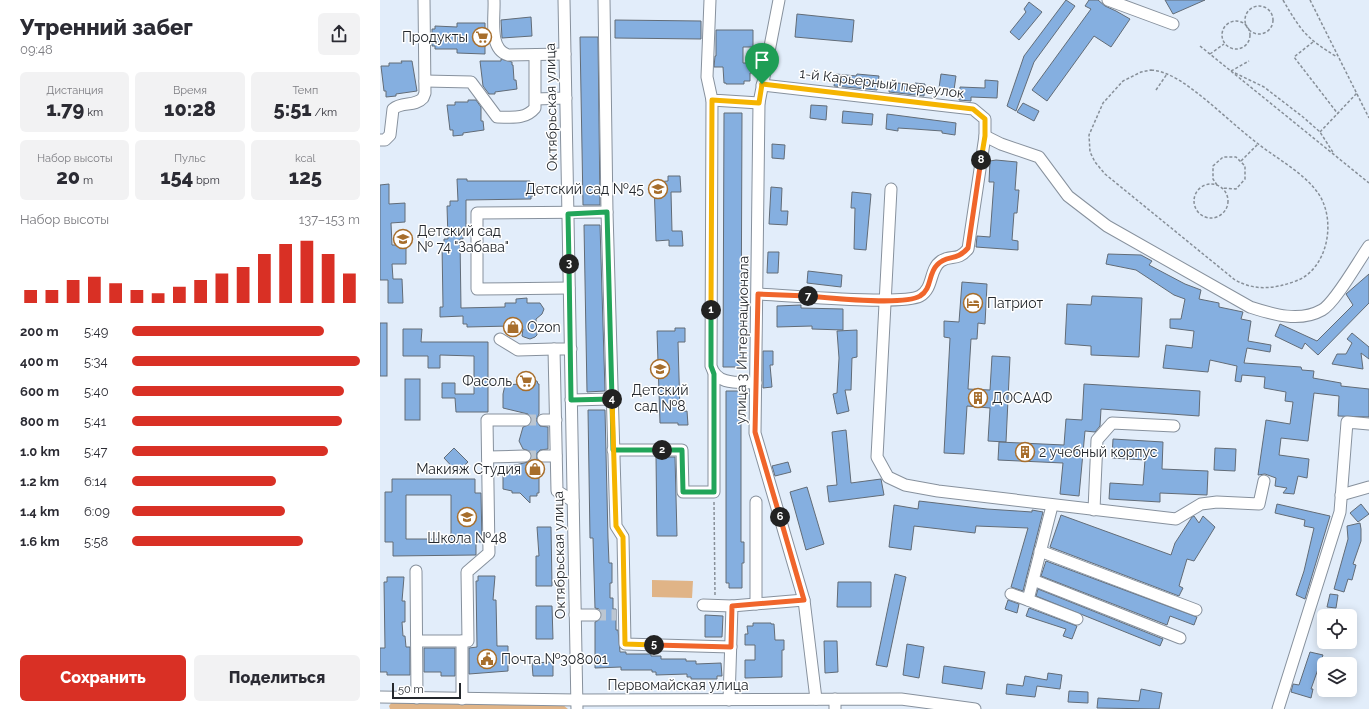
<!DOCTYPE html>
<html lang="ru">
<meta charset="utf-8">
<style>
body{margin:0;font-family:Raleway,sans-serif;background:#f2f2f3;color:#2b2b33;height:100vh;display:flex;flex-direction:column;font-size:15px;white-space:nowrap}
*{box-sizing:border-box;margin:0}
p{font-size:13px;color:#7c7c81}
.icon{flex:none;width:22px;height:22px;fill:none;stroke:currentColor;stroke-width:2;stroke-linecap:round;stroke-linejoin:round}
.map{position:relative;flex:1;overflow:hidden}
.panel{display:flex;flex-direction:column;background:#fff;width:380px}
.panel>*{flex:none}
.fabs{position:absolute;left:937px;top:609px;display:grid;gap:8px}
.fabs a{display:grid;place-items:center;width:40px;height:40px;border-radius:6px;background:#fff;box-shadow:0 2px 10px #0003;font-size:20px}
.scale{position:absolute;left:12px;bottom:10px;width:69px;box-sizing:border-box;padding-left:4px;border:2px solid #24282d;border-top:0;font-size:11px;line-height:14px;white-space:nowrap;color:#24282d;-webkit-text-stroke:3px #fff;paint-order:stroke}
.pin{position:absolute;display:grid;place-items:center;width:34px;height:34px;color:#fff;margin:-41px -17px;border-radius:50% 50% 50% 0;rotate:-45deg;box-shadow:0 0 4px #0007}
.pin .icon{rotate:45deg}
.km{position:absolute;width:20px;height:20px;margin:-10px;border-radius:50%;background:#222;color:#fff;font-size:11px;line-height:20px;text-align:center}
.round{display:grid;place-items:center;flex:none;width:42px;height:42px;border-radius:6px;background:#f2f2f3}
.summary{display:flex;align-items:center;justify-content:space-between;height:68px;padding:0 20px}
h1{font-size:22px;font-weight:800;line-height:30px}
.metrics{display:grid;grid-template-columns:repeat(3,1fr);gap:6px;height:68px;padding:4px 20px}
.metrics div{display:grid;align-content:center;border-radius:6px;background:#f2f2f3;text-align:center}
.metrics b{font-size:20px;font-weight:800}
.metrics small{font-size:11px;font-weight:400}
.metrics p{font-size:11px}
.chart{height:112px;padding:8px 20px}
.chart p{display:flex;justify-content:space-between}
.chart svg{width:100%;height:72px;margin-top:4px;stroke:#d93025;stroke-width:6}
.primary-button{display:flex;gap:8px;margin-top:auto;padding:8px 20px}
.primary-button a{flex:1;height:46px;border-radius:6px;background:#d93025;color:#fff;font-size:16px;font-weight:800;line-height:46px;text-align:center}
.primary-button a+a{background:#f2f2f3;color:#2b2b33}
ul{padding:0 20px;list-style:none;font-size:13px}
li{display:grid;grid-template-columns:64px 48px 1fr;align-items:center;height:30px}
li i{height:10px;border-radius:5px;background:#d93025}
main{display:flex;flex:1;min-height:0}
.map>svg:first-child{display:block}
</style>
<main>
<section class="panel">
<div class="summary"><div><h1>Утренний забег</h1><p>09:48</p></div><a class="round"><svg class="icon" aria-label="share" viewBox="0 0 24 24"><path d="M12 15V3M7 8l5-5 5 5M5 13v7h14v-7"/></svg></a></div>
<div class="metrics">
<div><p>Дистанция</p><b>1.79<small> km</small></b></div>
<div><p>Время</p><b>10:28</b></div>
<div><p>Темп</p><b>5:51<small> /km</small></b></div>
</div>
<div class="metrics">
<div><p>Набор высоты</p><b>20<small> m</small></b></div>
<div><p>Пульс</p><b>154<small> bpm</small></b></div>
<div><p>kcal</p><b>125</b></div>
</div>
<div class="chart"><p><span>Набор высоты</span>137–153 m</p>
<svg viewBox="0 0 160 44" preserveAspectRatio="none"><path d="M5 44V36M15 44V36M25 44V30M35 44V28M45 44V32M55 44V36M65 44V38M75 44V34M85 44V30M95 44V26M105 44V22M115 44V14M125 44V8M135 44V6M145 44V14M155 44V26"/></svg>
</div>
<ul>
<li><b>200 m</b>5:49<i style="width:84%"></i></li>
<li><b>400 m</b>5:34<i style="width:100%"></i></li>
<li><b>600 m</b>5:40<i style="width:93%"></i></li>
<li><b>800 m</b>5:41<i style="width:92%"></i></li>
<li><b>1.0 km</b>5:47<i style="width:86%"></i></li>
<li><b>1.2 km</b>6:14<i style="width:63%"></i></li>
<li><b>1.4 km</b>6:09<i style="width:67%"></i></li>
<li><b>1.6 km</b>5:58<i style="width:75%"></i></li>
</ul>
<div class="primary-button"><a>Сохранить</a><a>Поделиться</a></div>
</section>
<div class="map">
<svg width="989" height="709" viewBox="0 0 989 709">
<rect width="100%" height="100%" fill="#e2edfa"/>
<g fill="#e0b487">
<polygon points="272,580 313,581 312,598 272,597"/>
<polygon points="12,702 183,705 188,709 10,709 9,706"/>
</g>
<g fill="#85afe0" stroke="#626c77" fill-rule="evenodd">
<polygon points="686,0 695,6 654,62 636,111 627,106 644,56"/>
<polygon points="709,0 718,0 725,6 736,11 750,19 731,47 714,36 667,101 652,90 711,9 705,6"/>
<polygon points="785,0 825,0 793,14"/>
<polygon points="649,2 662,12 639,40 630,32 646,12 644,9"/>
<polygon points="417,14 474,20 472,42 415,37"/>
<polygon points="151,17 152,36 122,38 121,20"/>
<polygon points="235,20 321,21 321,39 235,38"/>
<polygon points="77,23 105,23 105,35 107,33 108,40 105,45 105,54 77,53 77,49 55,49 55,46 52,46 52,29 55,29 55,26 77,27"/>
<polygon points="336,30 373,30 373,47 363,47 363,63 373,63 373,73 370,73 370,81 364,81 364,84 346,84 346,83 344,83 343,67 334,67 335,56 336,56"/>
<polygon points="200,37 218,37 220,205 203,205"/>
<polygon points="121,59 132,62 132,65 133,65 134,80 136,80 137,89 115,92 115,94 109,94 103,86 100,61 121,61"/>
<polygon points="21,61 32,61 37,91 16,94 16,96 6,97 6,91 4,91 1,66 9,66 9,63 22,63"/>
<polygon points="456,74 476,76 477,74 499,76 497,90 454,86"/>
<polygon points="561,74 576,76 574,90 559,88"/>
<polygon points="605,80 618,81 617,98 591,97 591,101 579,100 580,87 605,88"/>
<polygon points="510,82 534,85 535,83 545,84 544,96 509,92"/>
<polygon points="88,100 96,100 101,107 101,121 103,121 104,130 83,133 83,135 73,136 73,130 70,130 67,105 75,105 75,102 88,102"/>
<polygon points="643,103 659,111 654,121 637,112"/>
<polygon points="431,105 447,106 446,120 430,118"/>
<polygon points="463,111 493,114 492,125 462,123"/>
<polygon points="344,113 362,113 361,367 343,367"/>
<polygon points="507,114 576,123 575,135 562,133 562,131 534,129 518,128 518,131 506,129"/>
<polygon points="392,144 405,145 404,159 392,158"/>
<polygon points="616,160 637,162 635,190 639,190 637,213 634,213 632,240 638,241 638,250 596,247 597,236 610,237 614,182 609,182 610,161"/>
<polygon points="288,176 300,176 301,192 291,192 292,231 302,231 303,246 289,246 289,240 276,241 274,182 288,181"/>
<polygon points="77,179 87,179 87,181 150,181 150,183 155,183 155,196 151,196 151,199 86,200 86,235 83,235 83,239 80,239 81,308 125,307 125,303 136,303 136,299 147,298 147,303 160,303 164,309 162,314 156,319 157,335 155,337 150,339 144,337 142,336 143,329 131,330 131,326 87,327 87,324 83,324 83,316 60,317 60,307 63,307 62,244 64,244 64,239 68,239 67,206 70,206 70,201 78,201"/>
<polygon points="9,184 9,204 25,203 25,222 11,223 12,245 26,245 26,264 12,264 13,279 22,279 23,303 8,303 8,280 0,280 0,185"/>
<polygon points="391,187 402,188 401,211 408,211 407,225 389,224"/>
<polygon points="472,192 491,194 486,250 474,249 475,208 471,208"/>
<polygon points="204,225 220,225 225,391 207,392"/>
<polygon points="388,252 399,252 398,273 387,273"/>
<polygon points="728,254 761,255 772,261 769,265 805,284 821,290 819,299 839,303 839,307 863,312 861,319 871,321 868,341 891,345 890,352 867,348 864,363 921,367 922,370 934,371 933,378 961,383 961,386 989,389 989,417 958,416 959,396 934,393 928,441 901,438 899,455 929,459 927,478 918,476 914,494 903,493 907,488 895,486 896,478 885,474 878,475 886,420 910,424 913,402 905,401 906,392 884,388 885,377 862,375 861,382 855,381 857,366 830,360 828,372 783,368 786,345 812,348 814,331 790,328 790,319 801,319 805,299 794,295 756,270 726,264"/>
<polygon points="428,271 462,275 461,287 427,283"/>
<polygon points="989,274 989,303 938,355 925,343 922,349 895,336 900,324 937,341 973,305 966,294"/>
<polygon points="582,282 607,284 605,324 598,323 597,339 591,339 588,389 610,390 612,356 630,357 626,442 608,441 610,408 587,406 584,454 564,453 570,338 564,337 564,321 579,322"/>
<polygon points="712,296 762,298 759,357 711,355 711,346 685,344 687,304 711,305"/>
<polygon points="421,305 421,308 463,309 463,330 432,329 432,326 397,327 397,306"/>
<rect x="0" y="323" width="7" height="53"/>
<polygon points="295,328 305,328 305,342 298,342 300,412 307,411 308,425 298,425 298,423 280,423 277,331 295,331"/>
<polygon points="23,329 42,329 41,342 108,342 108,412 76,412 75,398 62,398 62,383 75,383 75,394 94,394 94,356 60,355 60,368 48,368 48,356 23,356"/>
<polygon points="477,330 477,357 472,358 471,390 465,390 469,411 457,414 453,394 457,393 459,358 457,331"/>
<polygon points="972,333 989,347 989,359 981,353 983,369 952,364 957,354 966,354 972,343 967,339"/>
<polygon points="383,351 393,351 393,365 390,365 392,387 383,388"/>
<polygon points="150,373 150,381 157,381 158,384 159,384 159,414 156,420 160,426 168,427 168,449 160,450 157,453 157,459 159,462 159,493 157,493 157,496 150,496 150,503 140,493 132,493 132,491 123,489 123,468 148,462 153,452 143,449 139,441 143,427 151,424 151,417 148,414 123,408 123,394 125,385 140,384"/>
<rect x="25" y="379" width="15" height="41"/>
<polygon points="704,384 820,391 819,416 721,409 720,426 715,432 705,431 699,496 680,494 683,463 618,460 619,442 684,445 686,419 702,420"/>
<polygon points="346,391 361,391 361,542 364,542 364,563 362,563 362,588 349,588 349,583 346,583"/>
<polygon points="208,410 225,410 228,538 229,563 232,563 232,583 230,583 230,598 233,598 233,609 236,609 236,630 238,630 240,652 246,652 246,654 271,654 271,656 281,656 281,659 306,659 306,661 316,661 316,664 341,663 342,676 337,676 337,679 311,679 311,677 307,677 307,674 276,675 276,672 272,672 272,670 241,670 241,667 215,668 215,622 221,619 222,615 219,609 215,608 213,538 210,538"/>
<polygon points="466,430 471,483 501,479 504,495 449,502 447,486 457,485 452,432"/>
<polygon points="733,439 783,442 782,469 828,471 827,495 780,493 780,502 729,499 730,483 763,485 765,460 732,458"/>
<polygon points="74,448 88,462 77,472 64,458"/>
<polygon points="835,448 856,449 855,471 834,470"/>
<polygon points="276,457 295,457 297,536 277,536"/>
<polygon points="408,462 411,472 395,476 392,466"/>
<path d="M 12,479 L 95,479 L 95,493 L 101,493 L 102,542 L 96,542 L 96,555 L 13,556 L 13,542 L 5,542 L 5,492 L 12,492 ZM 26,495 L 71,495 L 71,539 L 26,539 Z"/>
<polygon points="427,487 444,544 426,550 410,492"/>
<polygon points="539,501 607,509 652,512 652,510 663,512 643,591 631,587 648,528 596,526 595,533 534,526 531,550 509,547 514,505 538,509"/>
<polygon points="897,504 950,516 925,599 916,595 924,571 934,528 924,526 925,520 895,513"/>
<polygon points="981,504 989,514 978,522 970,513"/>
<polygon points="681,515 791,555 795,543 812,517 814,516 819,523 823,516 835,527 814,561 807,559 799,586 803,588 799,596 670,547"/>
<polygon points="980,523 981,529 981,541 973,564 976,565 972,580 968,579 964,592 954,589 968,539 967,526"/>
<polygon points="157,527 171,527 172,586 156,586 156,556 159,556"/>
<polygon points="666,561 817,617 814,625 790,616 787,625 661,576"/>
<polygon points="515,574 526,577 507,667 496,665"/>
<polygon points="98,576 115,576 113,600 116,600 117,646 128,646 128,671 89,674 89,648 97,647 96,581 98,581"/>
<polygon points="7,577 24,577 22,601 25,601 25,622 22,622 23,636 25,636 26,647 30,647 30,675 7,675 7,672 0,672 0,648 5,648 4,582 7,582"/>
<polygon points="458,582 491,582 491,607 457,607"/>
<polygon points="658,589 783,639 780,646 656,596"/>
<polygon points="950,594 958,595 956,608 947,607"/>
<polygon points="628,600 639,604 637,613 625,609"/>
<polygon points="156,606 172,606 173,639 156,639"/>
<polygon points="649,608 697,626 692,639 683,636 686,629 646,616"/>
<polygon points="325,615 343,616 342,637 325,637"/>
<polygon points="373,623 391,623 391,624 394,624 395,640 404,640 404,650 402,650 402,677 365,678 365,660 375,660 375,645 365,645 365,634 368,634 367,626 373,626"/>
<polygon points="444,641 457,641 458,672 445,673"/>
<polygon points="527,644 544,647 539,678 523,675"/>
<polygon points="44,648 75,648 75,676 61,676 61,672 44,672"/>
<polygon points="930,652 943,655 931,689 933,689 931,698 911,692 913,684 919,685"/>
<polygon points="173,662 173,676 153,676 152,663"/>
<polygon points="564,666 605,672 602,689 562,683"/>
<polygon points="668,673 682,675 680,689 657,686 655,697 626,694 627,684 643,686 645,676 667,680"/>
<polygon points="761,689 782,693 779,709 717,708 718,698 759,701"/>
<polygon points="689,691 708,692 708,703 688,702"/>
</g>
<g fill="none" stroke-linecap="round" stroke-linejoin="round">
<g stroke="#bcc6d1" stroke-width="11" stroke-dasharray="11 5.5" stroke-linecap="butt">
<polyline points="145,420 163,420"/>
<polyline points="145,456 163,456"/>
<polyline points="215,615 236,615"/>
</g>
<g stroke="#87919d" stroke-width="13">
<g id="minor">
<path d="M 114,0 C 115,17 108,49 128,55 L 185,54"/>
<polyline points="184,0 197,709"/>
<polyline points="224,0 227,212 236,526 243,537 245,644 351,647"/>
<polyline points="330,0 327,77 332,100 379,103"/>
<polyline points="399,0 379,103 375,433 424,600 436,699"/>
<polyline points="728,0 793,24"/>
<path d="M 45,81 L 91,82 L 117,117 C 131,117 145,120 155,108 L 155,55"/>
<polyline points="156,99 186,98"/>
<path d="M 332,100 L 331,366 C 337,386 359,382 376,383"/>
<path d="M 605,136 L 621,144 L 659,157 L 688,196 L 727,226 L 870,307 C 892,314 919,323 942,310 C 955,303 979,260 989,246"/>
<path d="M 0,140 L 5,140 L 10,135 L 13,109 C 22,101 35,107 43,98 L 45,93 L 44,0"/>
<polyline points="511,189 497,457 508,477 525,485 558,491 796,519 821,504 837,502 879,504 884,481"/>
<polyline points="189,288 97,289 97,213 227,212"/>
<path d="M 378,294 C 405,295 522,306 540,296 C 554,288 549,269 561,261 C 572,254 577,262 588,249 L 605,136 L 605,119 L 593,109 L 382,85"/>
<polyline points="120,339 138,350 174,349"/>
<polyline points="191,349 174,349 177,491 193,501"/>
<polyline points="191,400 232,399"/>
<polyline points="163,420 176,420"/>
<polyline points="233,450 302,450 303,492 334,492 334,375"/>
<polyline points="163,456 176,456"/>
<polyline points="108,457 145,456"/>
<polyline points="961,495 989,487"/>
<polyline points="714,510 717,440 732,423 794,426"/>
<polyline points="660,551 816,610"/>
<polyline points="36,571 37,698"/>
<polyline points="653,580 800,638"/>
<polyline points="631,594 648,600 672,506"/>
<polyline points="648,600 697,619"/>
<polyline points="376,604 376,502"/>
<polyline points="323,605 352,606"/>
<polyline points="195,615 215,615"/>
<polyline points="37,641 88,641 87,572 109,553 107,420 145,420"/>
<polyline points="0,697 197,700 521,699 595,709"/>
<polyline points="82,699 82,641"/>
<polyline points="455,699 455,709"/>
<polyline points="349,700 352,606 424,600"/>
<polyline points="898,709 960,512 967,422 989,424"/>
</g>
</g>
<g stroke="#878f98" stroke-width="1.5" stroke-dasharray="3 2" stroke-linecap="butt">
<path d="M 903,0 C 921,31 926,38 957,57"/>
<polyline points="930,0 989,118"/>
<circle cx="879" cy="20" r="14"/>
<circle cx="856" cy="35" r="14"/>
<polyline points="933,42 914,57 958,114"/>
<polyline points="820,46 989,183"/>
<polyline points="830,54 844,44"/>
<path d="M 771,70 C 782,71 790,75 799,80 C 827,98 851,123 877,143 C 897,159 923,172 938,193 C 957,220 948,269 916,281 C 894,289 875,291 855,280 L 725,174 L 715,162 L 710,152 L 709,135 L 723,103 L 743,81 L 761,72 Z"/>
<polyline points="851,71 869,61"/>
<polyline points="855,73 884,87 923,117 940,132 954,154"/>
<polyline points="776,90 787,74"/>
<polyline points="940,132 977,93"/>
<polyline points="861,161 878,144"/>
<circle cx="831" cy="201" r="17"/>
<polyline points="837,185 833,179 833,166 843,157 856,157 865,166 865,179 856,189 842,188"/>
<polyline points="334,502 335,596"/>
</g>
<use href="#minor" stroke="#fff" stroke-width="11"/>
</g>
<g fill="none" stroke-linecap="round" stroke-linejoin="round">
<g stroke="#fff" stroke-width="8">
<polyline id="split-1" points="331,310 332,100 379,103 382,84"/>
</g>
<g stroke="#fff" stroke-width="8">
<polyline id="split-2" points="282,450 302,450 303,492 334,492 334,374 331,366 331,310"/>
</g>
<g stroke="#fff" stroke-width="8">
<polyline id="split-3" points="189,264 191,400 232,399 233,450 282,450"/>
</g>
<g stroke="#fff" stroke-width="8">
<polyline id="split-4" points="189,264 188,214 227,212 232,399"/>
</g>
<g stroke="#fff" stroke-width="8">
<polyline id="split-5" points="232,399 236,526 243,537 245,644 274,645"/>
</g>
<g stroke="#fff" stroke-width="8">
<polyline id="split-6" points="274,645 351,647 352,606 424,600 400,517"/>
</g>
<g stroke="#fff" stroke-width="8">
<polyline id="split-7" points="400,517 375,432 378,294 428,296"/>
</g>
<g stroke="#fff" stroke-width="8">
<path id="split-8" d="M 428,296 C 451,298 524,306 540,296 C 552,289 548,274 557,265 C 567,254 576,262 588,248 L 601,160"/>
</g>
<g stroke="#fff" stroke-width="8">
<polyline id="split-9" points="382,84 593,109 605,119 605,136 601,160"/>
</g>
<use href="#split-1" stroke="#f5b400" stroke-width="5"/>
<use href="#split-2" stroke="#22a559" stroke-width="5"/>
<use href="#split-3" stroke="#22a559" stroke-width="5"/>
<use href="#split-4" stroke="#22a559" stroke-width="5"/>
<use href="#split-5" stroke="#f5b400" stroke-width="5"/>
<use href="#split-6" stroke="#f0652b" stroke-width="5"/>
<use href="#split-7" stroke="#f0652b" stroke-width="5"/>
<use href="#split-8" stroke="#f0652b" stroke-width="5"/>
<use href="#split-9" stroke="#f5b400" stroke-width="5"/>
</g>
<defs>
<g id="supermarket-ring" transform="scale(1)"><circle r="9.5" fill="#fff" stroke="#a76e2c" stroke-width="1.5"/><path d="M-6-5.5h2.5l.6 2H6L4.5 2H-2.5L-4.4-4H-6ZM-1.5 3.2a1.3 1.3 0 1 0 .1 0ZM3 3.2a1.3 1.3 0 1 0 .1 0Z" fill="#a76e2c"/></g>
<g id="school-ring" transform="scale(1)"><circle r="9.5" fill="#fff" stroke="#a76e2c" stroke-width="1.5"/><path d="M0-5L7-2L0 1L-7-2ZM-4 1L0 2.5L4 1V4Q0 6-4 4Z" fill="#a76e2c"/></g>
<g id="hotel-ring" transform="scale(1)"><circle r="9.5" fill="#fff" stroke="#a76e2c" stroke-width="1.5"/><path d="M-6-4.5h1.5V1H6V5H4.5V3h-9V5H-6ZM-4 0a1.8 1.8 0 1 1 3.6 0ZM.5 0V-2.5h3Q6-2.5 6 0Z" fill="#a76e2c"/></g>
<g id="shop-ring" transform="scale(1)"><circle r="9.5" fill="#fff" stroke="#a76e2c" stroke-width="1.5"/><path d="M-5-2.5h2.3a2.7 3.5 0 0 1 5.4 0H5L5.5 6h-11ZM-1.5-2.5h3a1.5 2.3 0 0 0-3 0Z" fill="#a76e2c"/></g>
<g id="building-ring" transform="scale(1)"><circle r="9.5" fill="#fff" stroke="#a76e2c" stroke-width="1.5"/><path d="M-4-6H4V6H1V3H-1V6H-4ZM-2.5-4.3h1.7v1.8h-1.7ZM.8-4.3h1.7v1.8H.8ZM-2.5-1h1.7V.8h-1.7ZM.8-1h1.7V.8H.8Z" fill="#a76e2c"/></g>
<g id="civic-ring" transform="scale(1)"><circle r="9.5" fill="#fff" stroke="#a76e2c" stroke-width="1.5"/><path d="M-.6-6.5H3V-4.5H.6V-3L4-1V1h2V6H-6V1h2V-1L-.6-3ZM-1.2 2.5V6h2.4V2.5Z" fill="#a76e2c"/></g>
</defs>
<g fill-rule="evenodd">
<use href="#supermarket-ring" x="102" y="37"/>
<use href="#school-ring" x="278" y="189"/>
<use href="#school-ring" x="23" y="239"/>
<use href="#hotel-ring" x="593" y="303"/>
<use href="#shop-ring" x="133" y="327"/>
<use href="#school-ring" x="280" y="369"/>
<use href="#supermarket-ring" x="146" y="381"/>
<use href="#building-ring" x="598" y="398"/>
<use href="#building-ring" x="645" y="452"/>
<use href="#shop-ring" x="155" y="469"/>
<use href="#school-ring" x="87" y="517"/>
<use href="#civic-ring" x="107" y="659"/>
</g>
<g text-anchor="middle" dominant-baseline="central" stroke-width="3" stroke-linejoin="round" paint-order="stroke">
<g font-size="14" fill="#24282d" stroke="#fff" text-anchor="start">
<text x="88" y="37" text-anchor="end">Продукты</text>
<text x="264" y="189" text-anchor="end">Детский сад №45</text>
<text x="37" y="231">Детский сад<tspan x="37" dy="16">№ 74 "Забава"</tspan></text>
<text x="607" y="303">Патриот</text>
<text x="147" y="327">Ozon</text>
<text x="132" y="381" text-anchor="end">Фасоль</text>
<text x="280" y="390" text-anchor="middle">Детский<tspan x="280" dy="16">сад №8</tspan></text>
<text x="612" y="398">ДОСААФ</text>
<text x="659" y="452">2 учебный корпус</text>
<text x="141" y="469" text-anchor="end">Макияж Студия</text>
<text x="87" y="538" text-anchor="middle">Школа №48</text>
<text x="121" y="659">Почта №308001</text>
</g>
<g font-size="14" fill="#24282d" stroke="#fff">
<text transform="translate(502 83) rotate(7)">1-й Карьерный переулок</text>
<text transform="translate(171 107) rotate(-91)">Октябрьская улица</text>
<text transform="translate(362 340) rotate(-89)">улица 3 Интернационала</text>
<text transform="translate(179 555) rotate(-91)">Октябрьская улица</text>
<text x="298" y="685">Первомайская улица</text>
</g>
</g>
</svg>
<div class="fabs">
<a><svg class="icon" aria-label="locate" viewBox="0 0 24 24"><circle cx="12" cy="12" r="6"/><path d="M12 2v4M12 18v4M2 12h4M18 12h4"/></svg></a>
<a><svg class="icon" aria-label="layers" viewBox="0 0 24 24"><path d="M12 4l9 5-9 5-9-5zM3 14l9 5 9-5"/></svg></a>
</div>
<div class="scale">50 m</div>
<div class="pin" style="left:382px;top:84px;background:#1e9e55"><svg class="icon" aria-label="arrive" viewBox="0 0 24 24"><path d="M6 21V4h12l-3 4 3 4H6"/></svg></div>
<b class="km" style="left:331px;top:310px">1</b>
<b class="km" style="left:282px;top:450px">2</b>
<b class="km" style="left:189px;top:264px">3</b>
<b class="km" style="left:232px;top:399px">4</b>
<b class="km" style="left:274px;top:645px">5</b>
<b class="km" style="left:400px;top:517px">6</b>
<b class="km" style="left:428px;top:296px">7</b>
<b class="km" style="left:601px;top:160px">8</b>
</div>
</main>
